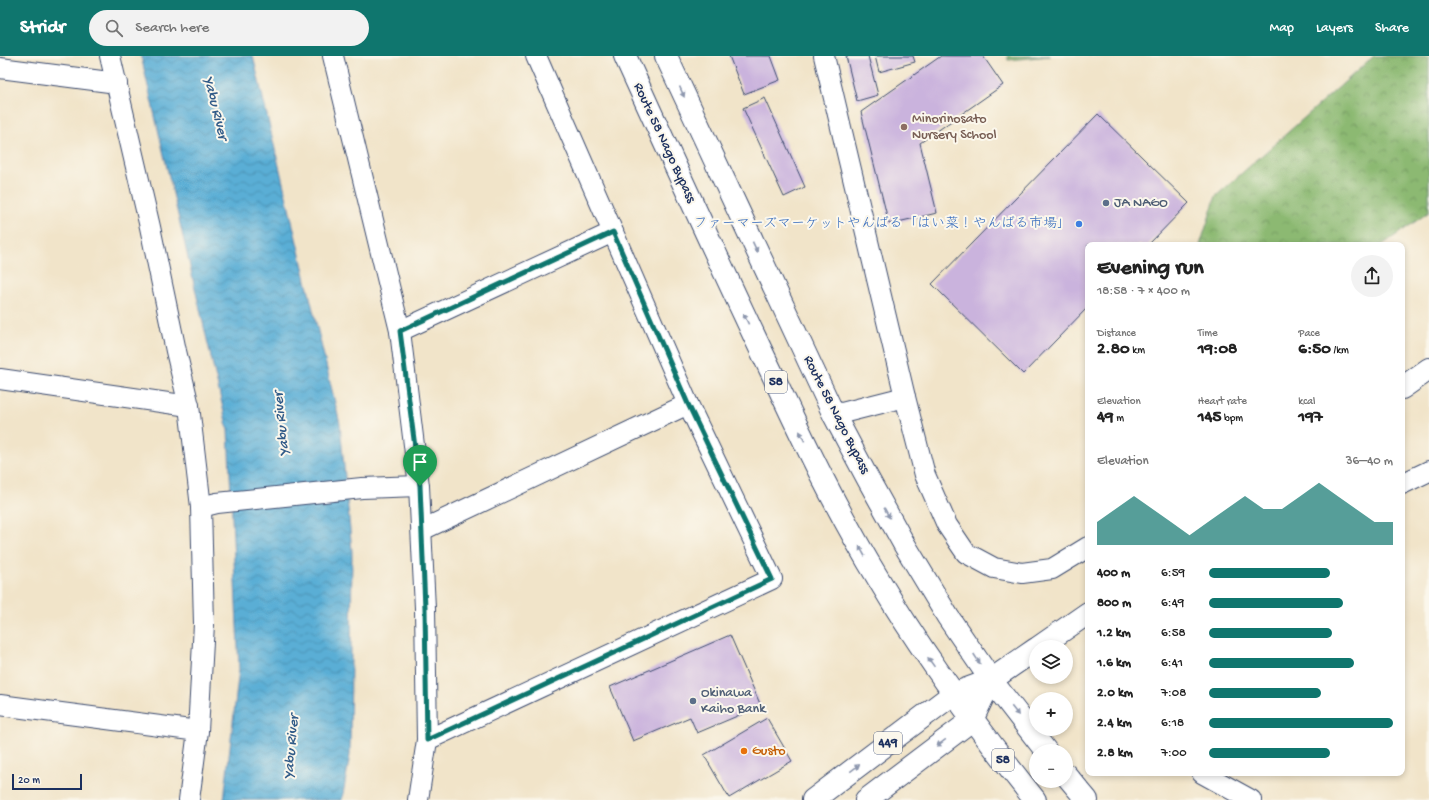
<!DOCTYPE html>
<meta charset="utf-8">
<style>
body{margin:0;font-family:"Gochi Hand","Klee One",sans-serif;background:#f2f2f2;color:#222;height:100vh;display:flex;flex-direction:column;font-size:15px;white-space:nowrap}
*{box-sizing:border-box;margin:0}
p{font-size:13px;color:#767676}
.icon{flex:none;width:22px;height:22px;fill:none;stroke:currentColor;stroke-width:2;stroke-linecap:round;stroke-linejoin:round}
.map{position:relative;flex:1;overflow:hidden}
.details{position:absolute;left:1085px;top:186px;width:320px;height:534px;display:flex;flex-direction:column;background:#fff;border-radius:8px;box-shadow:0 2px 6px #0003}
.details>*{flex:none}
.controls{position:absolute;left:1029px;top:584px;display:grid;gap:8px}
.controls a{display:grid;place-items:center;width:44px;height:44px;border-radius:50%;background:#fff;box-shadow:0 2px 6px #0003;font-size:20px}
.scale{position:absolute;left:12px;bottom:10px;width:70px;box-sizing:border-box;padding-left:4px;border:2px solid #1b2f5e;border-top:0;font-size:11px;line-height:14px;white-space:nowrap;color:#1b2f5e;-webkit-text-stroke:3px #fbf7ec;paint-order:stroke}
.pin{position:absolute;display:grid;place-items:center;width:34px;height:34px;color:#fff;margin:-41px -17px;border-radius:50% 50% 50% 0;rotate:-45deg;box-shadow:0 0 4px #0007}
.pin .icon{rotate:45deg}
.round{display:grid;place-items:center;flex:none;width:42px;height:42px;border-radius:21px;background:#f2f2f2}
.overview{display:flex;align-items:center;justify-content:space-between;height:68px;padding:0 12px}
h1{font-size:22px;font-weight:700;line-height:30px}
.figures{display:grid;grid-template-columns:repeat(3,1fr);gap:6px;height:68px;padding:4px 12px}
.figures div{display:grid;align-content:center}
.figures b{font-size:17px;font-weight:700}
.figures small{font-size:11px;font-weight:400}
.figures p{font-size:11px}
.chart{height:112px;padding:8px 12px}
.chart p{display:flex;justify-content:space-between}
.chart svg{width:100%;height:72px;margin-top:4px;fill:#0f766e;opacity:.7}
ul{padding:0 12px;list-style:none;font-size:13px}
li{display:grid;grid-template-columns:64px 48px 1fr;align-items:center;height:30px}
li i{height:10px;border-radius:5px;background:#0f766e}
header{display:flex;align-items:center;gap:24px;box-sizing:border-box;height:56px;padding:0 20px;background:#0f766e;color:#fff}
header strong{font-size:19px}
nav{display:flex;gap:22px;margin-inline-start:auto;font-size:14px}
.search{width:280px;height:36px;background:#f2f2f2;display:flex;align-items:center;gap:10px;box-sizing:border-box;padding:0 14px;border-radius:22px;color:#767676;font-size:15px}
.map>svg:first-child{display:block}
</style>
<header>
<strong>Stridr</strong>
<div class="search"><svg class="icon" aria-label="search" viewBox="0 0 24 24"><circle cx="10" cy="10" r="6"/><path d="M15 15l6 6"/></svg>Search here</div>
<nav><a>Map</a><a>Layers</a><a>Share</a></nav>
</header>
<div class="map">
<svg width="1429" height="744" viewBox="0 0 1429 744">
<defs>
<pattern id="forest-crowns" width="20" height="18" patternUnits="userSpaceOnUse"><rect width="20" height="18" fill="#8cb972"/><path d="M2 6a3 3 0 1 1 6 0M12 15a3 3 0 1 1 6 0" fill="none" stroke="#729761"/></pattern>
<pattern id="water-waves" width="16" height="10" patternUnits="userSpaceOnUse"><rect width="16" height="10" fill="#5aaed5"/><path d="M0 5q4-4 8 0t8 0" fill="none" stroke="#4a8eb0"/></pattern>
</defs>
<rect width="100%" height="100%" fill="#fbf7ec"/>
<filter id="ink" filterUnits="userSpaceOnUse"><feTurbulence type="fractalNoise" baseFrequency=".025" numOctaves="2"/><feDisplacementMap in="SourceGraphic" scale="8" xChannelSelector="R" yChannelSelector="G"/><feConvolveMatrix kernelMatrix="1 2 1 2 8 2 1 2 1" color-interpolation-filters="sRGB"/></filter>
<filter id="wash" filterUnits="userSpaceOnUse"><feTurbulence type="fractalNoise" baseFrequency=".012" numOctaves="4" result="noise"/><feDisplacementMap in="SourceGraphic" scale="16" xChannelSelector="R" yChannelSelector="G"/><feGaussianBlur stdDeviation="0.9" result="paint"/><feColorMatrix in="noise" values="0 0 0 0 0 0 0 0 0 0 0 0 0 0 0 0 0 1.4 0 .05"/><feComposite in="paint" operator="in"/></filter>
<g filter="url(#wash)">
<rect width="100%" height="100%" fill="#f1e4c9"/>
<g fill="url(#forest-crowns)" stroke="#547468">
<polygon points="1007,0 1050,0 1008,4"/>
<polygon points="1374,0 1429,0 1429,156 1382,189 1200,189 1216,140"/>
</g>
<polygon fill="url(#water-waves)" stroke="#3a6e9a" points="141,0 253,0 340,368 352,495 350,699 342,744 224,744 239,613 228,374"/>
<g id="blocks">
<g fill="#cab3dd">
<polygon points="729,0 771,0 780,24 744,38"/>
<polygon points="846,0 868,0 878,39 857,45"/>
<polygon points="875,0 913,0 915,6 879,16"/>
<polygon points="941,0 983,0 1003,29 920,87 937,157 889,168 861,56"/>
<polygon points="765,42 805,131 784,141 743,52"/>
<polygon points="1098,58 1189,147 1148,189 1088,189 1088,251 1023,318 932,228"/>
<polygon points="730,579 761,650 697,677 690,661 633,685 610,631"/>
<polygon points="767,662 792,705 729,742 704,699"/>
</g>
</g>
</g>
<g filter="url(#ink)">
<use href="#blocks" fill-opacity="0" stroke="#3b4a6e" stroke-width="1"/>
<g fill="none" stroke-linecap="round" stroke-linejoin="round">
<g stroke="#3b4a6e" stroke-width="22">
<g id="minor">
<polyline points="110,0 150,171 176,295 189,350 201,451 204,568 198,675 189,744"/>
<polyline points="333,0 400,275 419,430 425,552 427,684 418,744"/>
<polyline points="824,0 905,341 925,419 947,469 966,497 994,512 1022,517 1052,513 1088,491"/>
<polyline points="0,12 117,27"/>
<polyline points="400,275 613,176"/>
<polyline points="0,323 189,350"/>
<polyline points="834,359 905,341"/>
<polyline points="1402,428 1429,415"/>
<polyline points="201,451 217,447 362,432 419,430"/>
<polyline points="422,474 688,348"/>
<polyline points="0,649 198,675"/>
<polyline points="427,684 772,523 688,348 536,0"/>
<polyline points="1202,717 1251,744"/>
</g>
</g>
<g stroke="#3b4a6e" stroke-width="24">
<g id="tertiary">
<polyline points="1402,332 1429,313"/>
<polyline points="1039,591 1088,557"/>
<polyline points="991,624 1036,593"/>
</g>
</g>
<g stroke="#3b4a6e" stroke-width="24">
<g id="trunk">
<path d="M 625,0 C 673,105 721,211 771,315 C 804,386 838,457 879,524 C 925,602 979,674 1035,744"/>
<polyline points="666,0 834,359 868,423 904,488 948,561 991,624 1046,695"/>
<polyline points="1066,719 1087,744"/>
<polyline points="813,744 953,638 991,624"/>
<polyline points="866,744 972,664 991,624"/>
</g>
</g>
<use href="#minor" stroke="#fff" stroke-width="20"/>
<use href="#tertiary" stroke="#fff" stroke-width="22"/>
<use href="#trunk" stroke="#fff" stroke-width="22"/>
</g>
<defs><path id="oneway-solid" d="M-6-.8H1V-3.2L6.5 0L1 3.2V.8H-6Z"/></defs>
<g fill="#8d97ae">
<use href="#oneway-solid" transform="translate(682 36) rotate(66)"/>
<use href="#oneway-solid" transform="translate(755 191) rotate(65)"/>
<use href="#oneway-solid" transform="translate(746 263) rotate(-116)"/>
<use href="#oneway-solid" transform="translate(802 380) rotate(-116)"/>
<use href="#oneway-solid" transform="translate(887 457) rotate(61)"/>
<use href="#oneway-solid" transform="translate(862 495) rotate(-119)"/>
<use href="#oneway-solid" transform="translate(977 603) rotate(57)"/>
<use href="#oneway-solid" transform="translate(931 606) rotate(-125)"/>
<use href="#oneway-solid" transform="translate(1015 655) rotate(52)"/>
<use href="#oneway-solid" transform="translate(941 687) rotate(144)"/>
<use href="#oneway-solid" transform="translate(855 712) rotate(-37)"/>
</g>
</g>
<g fill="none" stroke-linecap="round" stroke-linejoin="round" filter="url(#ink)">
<g stroke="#fff" stroke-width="8">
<polygon id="route" points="613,176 688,348 772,523 427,684 425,552 420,430 400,275"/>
</g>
<use href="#route" stroke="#0f766e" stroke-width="5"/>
</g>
<circle fill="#8d6e63" stroke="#fbf7ec" stroke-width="1.5" cx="904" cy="71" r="4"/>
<g fill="#5c6f8a" stroke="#fbf7ec" stroke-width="1.5">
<circle cx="1106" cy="147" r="4"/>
<circle cx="693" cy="645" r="4"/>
</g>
<circle fill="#3f7fe0" stroke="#fbf7ec" stroke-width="1.5" cx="1079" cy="168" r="4"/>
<circle fill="#e8710a" stroke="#fbf7ec" stroke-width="1.5" cx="744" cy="695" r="4"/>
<g text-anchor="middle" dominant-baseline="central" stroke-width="4" stroke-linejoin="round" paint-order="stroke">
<g fill="#fbf7ec" stroke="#5e6b89" stroke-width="1">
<rect x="765" y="315" width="22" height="22" rx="3"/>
<rect x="874" y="676" width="28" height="22" rx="3"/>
<rect x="992" y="693" width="22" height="22" rx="3"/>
</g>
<g font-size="13" font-weight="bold" fill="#1b2f5e">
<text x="776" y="326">58</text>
<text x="888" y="687">449</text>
<text x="1003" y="704">58</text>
</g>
<g font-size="14" fill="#785e54" stroke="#fbf7ec" text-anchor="start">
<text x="912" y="63">Minorinosato<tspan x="912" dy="16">Nursery School</tspan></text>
</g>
<g font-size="14" fill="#1b2f5e" stroke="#fbf7ec">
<text transform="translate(664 87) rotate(65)">Route 58 Nago Bypass</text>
<text transform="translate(836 359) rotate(63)">Route 58 Nago Bypass</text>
</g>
<g font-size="14" fill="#4e5e75" stroke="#fbf7ec" text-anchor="start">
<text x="1114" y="147">JA NAGO</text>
<text x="701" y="637">Okinawa<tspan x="701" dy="16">Kaiho Bank</tspan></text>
</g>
<g font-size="14" fill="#366cbe" stroke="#fbf7ec" text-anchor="end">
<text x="1071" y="168">ファーマーズマーケットやんばる「はい菜！やんばる市場」</text>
</g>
<g font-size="14" fill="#c56008" stroke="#fbf7ec" text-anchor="start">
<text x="752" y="695">Gusto</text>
</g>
<g font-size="15" font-style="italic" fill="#315b88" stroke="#fbf7ec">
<text transform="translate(215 52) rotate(76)">Yabu River</text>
<text transform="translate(282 368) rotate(-96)">Yabu River</text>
<text transform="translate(292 691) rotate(-85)">Yabu River</text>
</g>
</g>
</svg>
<div class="controls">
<a><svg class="icon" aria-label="layers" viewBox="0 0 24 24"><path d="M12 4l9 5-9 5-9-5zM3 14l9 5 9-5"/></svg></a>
<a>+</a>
<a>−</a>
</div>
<div class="scale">20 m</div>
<div class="pin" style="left:420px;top:430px;background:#1e9e55"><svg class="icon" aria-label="arrive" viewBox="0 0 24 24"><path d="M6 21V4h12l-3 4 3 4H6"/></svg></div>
<section class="details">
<div class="overview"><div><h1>Evening run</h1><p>18:58 · 7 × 400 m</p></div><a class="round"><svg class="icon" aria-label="share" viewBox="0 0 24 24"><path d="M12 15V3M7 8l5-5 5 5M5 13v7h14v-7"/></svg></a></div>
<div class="figures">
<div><p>Distance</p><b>2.80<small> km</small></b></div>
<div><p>Time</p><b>19:08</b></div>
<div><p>Pace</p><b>6:50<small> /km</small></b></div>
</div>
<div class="figures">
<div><p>Elevation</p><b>49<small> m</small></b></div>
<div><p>Heart rate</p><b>145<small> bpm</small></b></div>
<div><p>kcal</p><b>197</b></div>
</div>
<div class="chart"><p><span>Elevation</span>36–40 m</p>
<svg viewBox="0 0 160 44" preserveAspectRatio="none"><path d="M0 44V30L10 22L20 14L30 22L40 30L50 38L60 30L70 22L80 14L90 22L100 22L110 14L120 6L130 14L140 22L150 30L160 30V44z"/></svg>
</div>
<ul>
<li><b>400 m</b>6:59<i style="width:66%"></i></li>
<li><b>800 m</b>6:49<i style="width:73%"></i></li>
<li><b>1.2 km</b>6:58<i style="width:67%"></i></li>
<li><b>1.6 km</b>6:41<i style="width:79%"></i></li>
<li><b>2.0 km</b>7:08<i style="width:61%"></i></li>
<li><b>2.4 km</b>6:18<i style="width:100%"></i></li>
<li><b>2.8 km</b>7:00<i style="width:66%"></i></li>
</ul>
</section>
</div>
